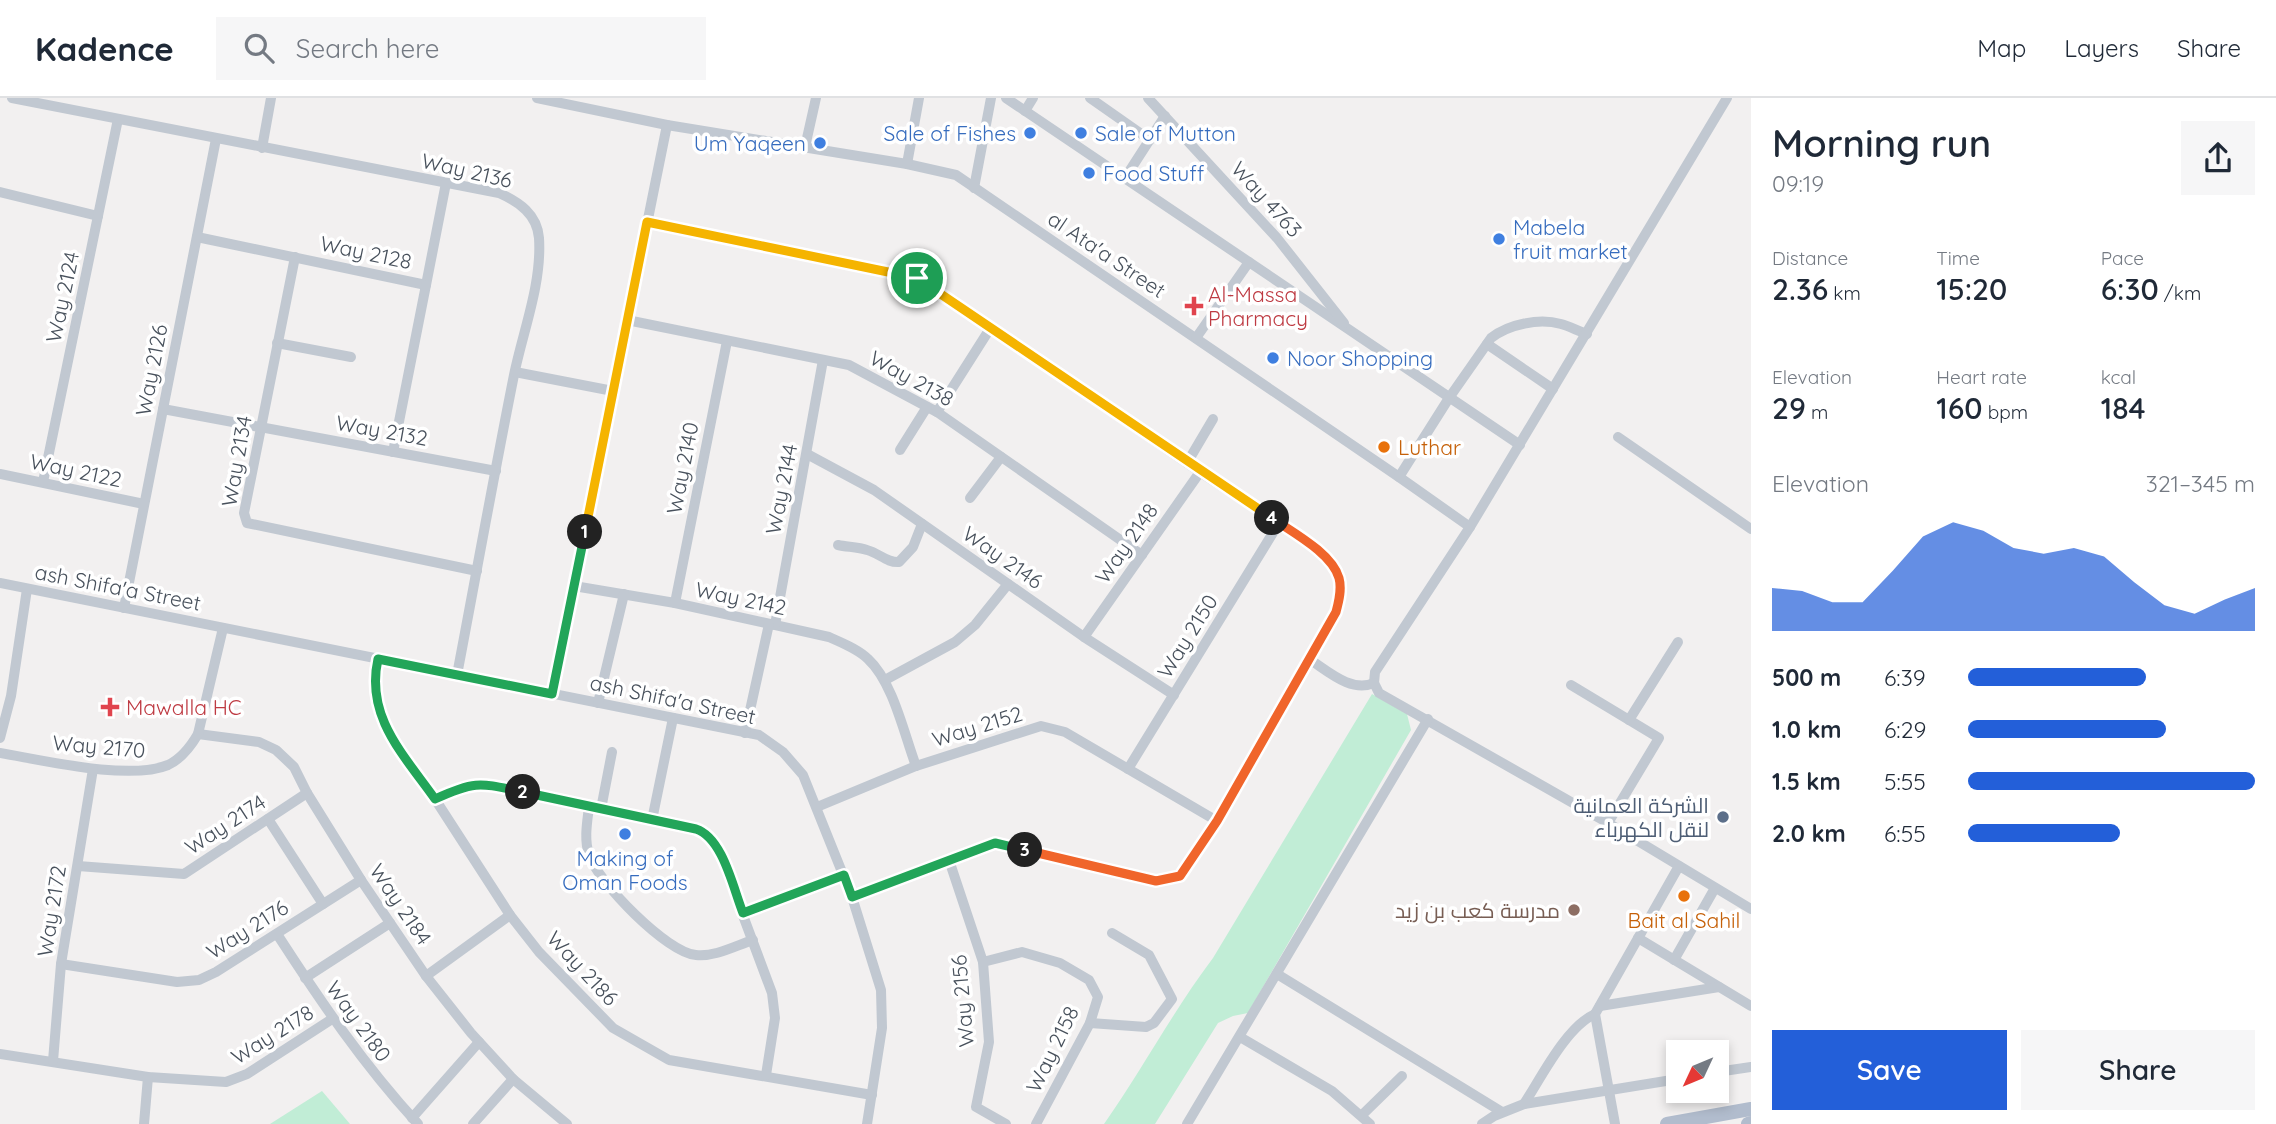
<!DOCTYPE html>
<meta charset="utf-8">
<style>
body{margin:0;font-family:Quicksand,Cairo,sans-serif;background:#f6f6f7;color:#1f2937;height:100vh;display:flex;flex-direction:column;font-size:26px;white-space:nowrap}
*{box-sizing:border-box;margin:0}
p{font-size:23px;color:#747a83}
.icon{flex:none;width:38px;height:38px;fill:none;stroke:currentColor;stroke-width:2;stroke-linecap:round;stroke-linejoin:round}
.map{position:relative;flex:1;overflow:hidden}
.details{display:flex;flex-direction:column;background:#fff;width:525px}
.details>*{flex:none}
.needle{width:46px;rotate:226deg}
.buttons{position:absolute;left:1666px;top:942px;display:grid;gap:14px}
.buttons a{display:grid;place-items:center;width:63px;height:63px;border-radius:0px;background:#fff;box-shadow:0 4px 10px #0003;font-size:35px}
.pin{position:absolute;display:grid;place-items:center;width:60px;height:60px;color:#fff;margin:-30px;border:4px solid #fff;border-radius:50%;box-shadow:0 2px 7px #0007}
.km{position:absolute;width:35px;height:35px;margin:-18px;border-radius:50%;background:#222;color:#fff;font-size:19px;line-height:35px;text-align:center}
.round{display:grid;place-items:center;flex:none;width:74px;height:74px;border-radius:0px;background:#f6f6f7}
.head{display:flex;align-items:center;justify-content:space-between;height:119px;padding:0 21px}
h1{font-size:38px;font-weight:600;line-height:52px}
.metrics{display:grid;grid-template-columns:repeat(3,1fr);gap:10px;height:119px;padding:7px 21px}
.metrics div{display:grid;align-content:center}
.metrics b{font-size:30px;font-weight:600}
.metrics small{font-size:19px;font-weight:400}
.metrics p{font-size:19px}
.chart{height:196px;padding:14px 21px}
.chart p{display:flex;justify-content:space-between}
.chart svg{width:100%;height:126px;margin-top:7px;fill:#235fd9;opacity:.7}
.action{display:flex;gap:14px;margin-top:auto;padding:14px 21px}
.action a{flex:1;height:80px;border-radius:0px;background:#235fd9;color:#fff;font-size:28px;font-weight:600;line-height:80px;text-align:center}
.action a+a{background:#f6f6f7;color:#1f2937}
ul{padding:0 21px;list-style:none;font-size:23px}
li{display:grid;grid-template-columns:112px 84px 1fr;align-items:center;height:52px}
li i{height:18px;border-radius:9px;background:#235fd9}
header{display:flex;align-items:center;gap:42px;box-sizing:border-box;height:98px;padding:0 35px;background:#fff;border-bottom:2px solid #e0e1e3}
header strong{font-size:33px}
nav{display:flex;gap:38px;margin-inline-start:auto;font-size:24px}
.search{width:490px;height:63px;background:#f6f6f7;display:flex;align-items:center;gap:18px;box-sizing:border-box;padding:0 24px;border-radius:0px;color:#747a83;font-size:26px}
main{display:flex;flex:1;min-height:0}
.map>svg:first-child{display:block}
</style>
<header>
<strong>Kadence</strong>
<div class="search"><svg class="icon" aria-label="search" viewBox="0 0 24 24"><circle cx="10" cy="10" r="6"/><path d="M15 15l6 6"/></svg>Search here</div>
<nav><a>Map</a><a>Layers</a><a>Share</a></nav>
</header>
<main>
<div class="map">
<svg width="1751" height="1026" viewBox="0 0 1751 1026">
<rect width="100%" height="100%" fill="#f2f0f0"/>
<g fill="#c1edd6">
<path d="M 1372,596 L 1407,616 L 1411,632 L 1248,915 L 1233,918 L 1218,925 L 1155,1026 L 1104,1026 C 1142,972 1173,913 1213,860 Z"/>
<polygon points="322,993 350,1026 270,1026"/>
</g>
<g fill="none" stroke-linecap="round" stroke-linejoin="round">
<g stroke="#c1c8d1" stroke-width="10">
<path d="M 12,0 L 499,95 C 519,104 537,116 539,140 C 542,186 523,233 514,277 C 494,377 476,477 457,577"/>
<polyline points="537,0 667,27 907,66 956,77 1399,379 1470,429 1375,574 1374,585"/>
<polyline points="1006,0 1520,347"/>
<polyline points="1090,0 1150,42"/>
<polyline points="1148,0 1277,140 1344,225"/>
<polyline points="1025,13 1033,0"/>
<polyline points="805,49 816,0"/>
<polyline points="262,50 271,0"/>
<polyline points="907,66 919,0"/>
<polyline points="1125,80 1165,18"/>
<polyline points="974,90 991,0"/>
<polyline points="0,94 98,118"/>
<polyline points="647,124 917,180 1200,374 1312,447 1330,464 1339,479 1340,497 1337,514 1217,723 1180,778 1156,783 994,745 852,799"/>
<polyline points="197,139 426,187 446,85"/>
<polyline points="295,159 244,415 247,425 477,473"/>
<polyline points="627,222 849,267 937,314 1142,457"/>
<polyline points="1196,240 1249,164"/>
<polyline points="277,245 351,259"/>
<polyline points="1487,246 1553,291"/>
<polyline points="515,274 613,293"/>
<polyline points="163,311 496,373"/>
<polyline points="937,314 991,229"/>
<polyline points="1618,339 1751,431"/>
<polyline points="900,352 927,309"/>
<polyline points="393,354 426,187"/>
<polyline points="807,356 874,392 1084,539 1174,597"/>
<polyline points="1187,365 1213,321"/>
<polyline points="0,376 144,406"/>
<path d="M 1399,379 L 1449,300 L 1491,240 C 1509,226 1539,220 1561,226 C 1569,228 1578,233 1587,236"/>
<polyline points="43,384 118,21"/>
<polyline points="970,400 1001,359"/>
<polyline points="1470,429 1727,0"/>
<path d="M 838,447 C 847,449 858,449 867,452 C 879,455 887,465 899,464 L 913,449 L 922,426"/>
<polyline points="0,485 759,637 783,654 803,677 852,799 881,892 882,930 867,1026"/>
<path d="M 574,488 L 675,505 L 829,539 C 842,545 858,551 868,561 C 893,584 904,636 916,668"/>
<polyline points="675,505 727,243"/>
<polyline points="124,510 216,41"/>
<polyline points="775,527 823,262"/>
<polyline points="1084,539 1200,374"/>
<polyline points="378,561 376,603 389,635 435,701 510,817 539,854 613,930 669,962 872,997"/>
<path d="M 1309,561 C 1328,573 1351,595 1374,585"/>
<polyline points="885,582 955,544 975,527 1008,486"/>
<polyline points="1374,585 1379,595 1608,725 1751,811"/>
<polyline points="1571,587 1659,640 1608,725"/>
<polyline points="552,596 667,27"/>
<polyline points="598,605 624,496"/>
<polyline points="1629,622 1678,544"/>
<polyline points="745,635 769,526"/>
<polyline points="198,636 259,644 276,652 294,669 307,695 361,782 426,878 471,935 513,981 567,1026"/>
<polyline points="0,640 11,598 27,491"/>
<path d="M 0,655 C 42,662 129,683 168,667 C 181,661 191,648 198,636 L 223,530"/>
<polyline points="1128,671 1279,425"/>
<polyline points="435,701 465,688 488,687 696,731 706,735 717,748 772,895 775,920 766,977"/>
<path d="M 589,709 C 587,725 584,741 589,757 C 598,784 667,855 696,857 C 715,859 735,848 753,842"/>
<polyline points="817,709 916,668 1041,628 1065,634 1217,723"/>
<polyline points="601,711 612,654"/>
<polyline points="268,721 323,806"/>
<polyline points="652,722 673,620"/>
<polyline points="949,762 983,864 989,944 976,1009 1006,1026"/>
<polyline points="78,768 184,776 307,695"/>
<polyline points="743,815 844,777"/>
<path d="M 277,836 C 321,904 363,966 418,1026"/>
<polyline points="1638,840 1751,908"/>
<polyline points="1674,862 1715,790"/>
<polyline points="983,864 1022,854 1060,865 1089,882 1098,899 1090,925 1036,1026"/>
<polyline points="61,866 177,884 199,882 216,874 361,782"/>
<polyline points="1277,876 1502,1014"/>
<polyline points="426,878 510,817"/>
<polyline points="305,880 390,825"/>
<polyline points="1600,908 1719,889"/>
<polyline points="1090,925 1146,929 1154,925 1172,901 1149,857 1112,835"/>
<polyline points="1240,939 1332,993 1370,1026"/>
<polyline points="0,956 148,979 226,984 247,976 332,921"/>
<polyline points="53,963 61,866 93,671"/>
<polyline points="1717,974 1751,969"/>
<path d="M 1524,1006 C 1541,980 1566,929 1595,916"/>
<polyline points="1362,1017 1402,978"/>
<polyline points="412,1020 479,944"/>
<polyline points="144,1026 148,979"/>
<polyline points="473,1026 513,981"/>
<polyline points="1187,1026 1428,621"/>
<polyline points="1482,1026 1494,1018 1524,1006 1678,981"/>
<polyline points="1615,1026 1595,916 1679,768"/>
</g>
<g stroke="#b1bccd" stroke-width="14">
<polyline points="1667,1026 1751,1011"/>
<polyline points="1748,1026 1751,1025"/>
</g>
</g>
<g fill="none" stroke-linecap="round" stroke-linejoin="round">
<g stroke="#fff" stroke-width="14">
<polyline id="split-1" points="585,434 647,124 917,180"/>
</g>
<g stroke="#fff" stroke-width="14">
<path id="split-2" d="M 523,694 C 480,685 476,682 435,701 C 404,657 365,619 378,561 L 552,596 L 585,434"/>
</g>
<g stroke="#fff" stroke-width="14">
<path id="split-3" d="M 523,694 L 696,731 C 723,740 733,790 743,815 L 844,777 L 852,799 L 995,745 L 1025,752"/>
</g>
<g stroke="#fff" stroke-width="14">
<path id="split-4" d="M 1025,752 L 1156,783 L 1180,778 L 1217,723 L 1336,514 C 1339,503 1342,491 1339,480 C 1332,455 1292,434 1272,420"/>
</g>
<g stroke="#fff" stroke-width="14">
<polyline id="split-5" points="917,180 1272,420"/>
</g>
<use href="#split-1" stroke="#f5b400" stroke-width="9"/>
<use href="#split-2" stroke="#22a559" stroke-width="9"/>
<use href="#split-3" stroke="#22a559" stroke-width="9"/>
<use href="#split-4" stroke="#f0652b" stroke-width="9"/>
<use href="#split-5" stroke="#f5b400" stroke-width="9"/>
</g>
<g fill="#3f7fe0" stroke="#fff" stroke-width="2.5">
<circle cx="1030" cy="35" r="7"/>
<circle cx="1081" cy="35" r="7"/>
<circle cx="820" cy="45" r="7"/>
<circle cx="1089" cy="75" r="7"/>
<circle cx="1499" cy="141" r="7"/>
<circle cx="1273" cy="260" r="7"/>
<circle cx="625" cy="736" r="7"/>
</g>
<g fill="#e0444e" stroke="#fff" stroke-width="2.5">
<path d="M1190.5 197.5h7v7h7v7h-7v7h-7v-7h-7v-7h7z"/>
<path d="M106.5 598.5h7v7h7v7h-7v7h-7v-7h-7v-7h7z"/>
</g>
<g fill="#e8710a" stroke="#fff" stroke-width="2.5">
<circle cx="1384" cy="349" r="7"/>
<circle cx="1684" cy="798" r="7"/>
</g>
<circle fill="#5c6f8a" stroke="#fff" stroke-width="2.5" cx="1723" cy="719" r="7"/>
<circle fill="#8d6e63" stroke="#fff" stroke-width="2.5" cx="1574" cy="812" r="7"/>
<g text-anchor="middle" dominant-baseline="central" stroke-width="7" stroke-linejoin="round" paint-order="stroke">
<g font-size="21" fill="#366cbe" stroke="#fff" text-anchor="start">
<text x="1016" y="35" text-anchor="end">Sale of Fishes</text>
<text x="1095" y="35">Sale of Mutton</text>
<text x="806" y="45" text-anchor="end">Um Yaqeen</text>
<text x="1103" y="75">Food Stuff</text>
<text x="1513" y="129">Mabela<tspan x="1513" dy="24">fruit market</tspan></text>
<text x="1287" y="260">Noor Shopping</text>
<text x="625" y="760" text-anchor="middle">Making of<tspan x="625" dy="24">Oman Foods</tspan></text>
</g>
<g font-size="21" fill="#48515c" stroke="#fff">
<text transform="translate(467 72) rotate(13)">Way 2136</text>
<text transform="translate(1267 101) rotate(48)">Way 4763</text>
<text transform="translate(366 154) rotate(12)">Way 2128</text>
<text transform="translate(1107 156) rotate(34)">al Ata'a Street</text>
<text transform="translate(62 199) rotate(-78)">Way 2124</text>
<text transform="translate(151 272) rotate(-79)">Way 2126</text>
<text transform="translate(912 280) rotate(29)">Way 2138</text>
<text transform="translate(382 332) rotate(10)">Way 2132</text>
<text transform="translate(236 363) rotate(-80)">Way 2134</text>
<text transform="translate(682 370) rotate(-79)">Way 2140</text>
<text transform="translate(76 372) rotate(12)">Way 2122</text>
<text transform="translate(781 391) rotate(-79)">Way 2144</text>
<text transform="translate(1126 445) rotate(-55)">Way 2148</text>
<text transform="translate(1003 459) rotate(35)">Way 2146</text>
<text transform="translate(118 489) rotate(11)">ash Shifa'a Street</text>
<text transform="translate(741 500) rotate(12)">Way 2142</text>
<text transform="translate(1187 538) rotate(-58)">Way 2150</text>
<text transform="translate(673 601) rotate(12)">ash Shifa'a Street</text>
<text transform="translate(977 628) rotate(-17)">Way 2152</text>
<text transform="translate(99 648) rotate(5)">Way 2170</text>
<text transform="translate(225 726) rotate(-33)">Way 2174</text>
<text transform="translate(401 806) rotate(56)">Way 2184</text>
<text transform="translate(51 813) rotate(-81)">Way 2172</text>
<text transform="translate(247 831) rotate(-32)">Way 2176</text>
<text transform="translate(583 870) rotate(47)">Way 2186</text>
<text transform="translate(962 903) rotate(-95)">Way 2156</text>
<text transform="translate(359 923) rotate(54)">Way 2180</text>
<text transform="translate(272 936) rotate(-32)">Way 2178</text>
<text transform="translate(1052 951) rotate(-64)">Way 2158</text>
</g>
<g font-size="21" fill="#be3a42" stroke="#fff" text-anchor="start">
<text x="1208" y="196">Al-Massa<tspan x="1208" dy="24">Pharmacy</tspan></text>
<text x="126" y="609">Mawalla HC</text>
</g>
<g font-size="21" fill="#c56008" stroke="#fff" text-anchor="start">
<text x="1398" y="349">Luthar</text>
<text x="1684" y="822" text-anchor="middle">Bait al Sahil</text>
</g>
<g font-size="21" fill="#4e5e75" stroke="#fff" text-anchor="end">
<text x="1709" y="707">الشرکة العمانیة<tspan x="1709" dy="24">لنقل الکهرباء</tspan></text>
</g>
<g font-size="21" fill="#785e54" stroke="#fff" text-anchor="end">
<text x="1560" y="812">مدرسة كعب بن زيد</text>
</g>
</g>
</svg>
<div class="buttons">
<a><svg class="needle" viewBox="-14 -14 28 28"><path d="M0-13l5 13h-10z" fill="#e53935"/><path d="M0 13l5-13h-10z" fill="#747a83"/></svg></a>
</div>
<div class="pin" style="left:917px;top:180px;background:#1e9e55"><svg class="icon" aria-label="arrive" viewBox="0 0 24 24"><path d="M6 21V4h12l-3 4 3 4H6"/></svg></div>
<b class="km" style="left:585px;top:434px">1</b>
<b class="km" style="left:523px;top:694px">2</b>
<b class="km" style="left:1025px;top:752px">3</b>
<b class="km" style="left:1272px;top:420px">4</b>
</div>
<section class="details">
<div class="head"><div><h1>Morning run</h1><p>09:19</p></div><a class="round"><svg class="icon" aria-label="share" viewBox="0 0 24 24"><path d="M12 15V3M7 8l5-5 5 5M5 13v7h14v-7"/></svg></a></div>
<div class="metrics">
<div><p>Distance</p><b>2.36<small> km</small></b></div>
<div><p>Time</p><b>15:20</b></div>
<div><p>Pace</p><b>6:30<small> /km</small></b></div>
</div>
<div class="metrics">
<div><p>Elevation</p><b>29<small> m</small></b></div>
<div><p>Heart rate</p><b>160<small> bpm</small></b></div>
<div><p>kcal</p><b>184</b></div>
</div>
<div class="chart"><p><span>Elevation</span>321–345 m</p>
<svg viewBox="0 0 160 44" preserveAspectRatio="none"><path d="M0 44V29L10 30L20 34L30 34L40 23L50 11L60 6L70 9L80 15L90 17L100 15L110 18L120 27L130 35L140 38L150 33L160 29V44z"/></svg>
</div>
<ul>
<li><b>500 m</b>6:39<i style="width:62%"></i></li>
<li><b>1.0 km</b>6:29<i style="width:69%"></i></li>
<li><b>1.5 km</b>5:55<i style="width:100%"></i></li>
<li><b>2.0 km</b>6:55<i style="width:53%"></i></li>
</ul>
<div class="action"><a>Save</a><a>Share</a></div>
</section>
</main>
